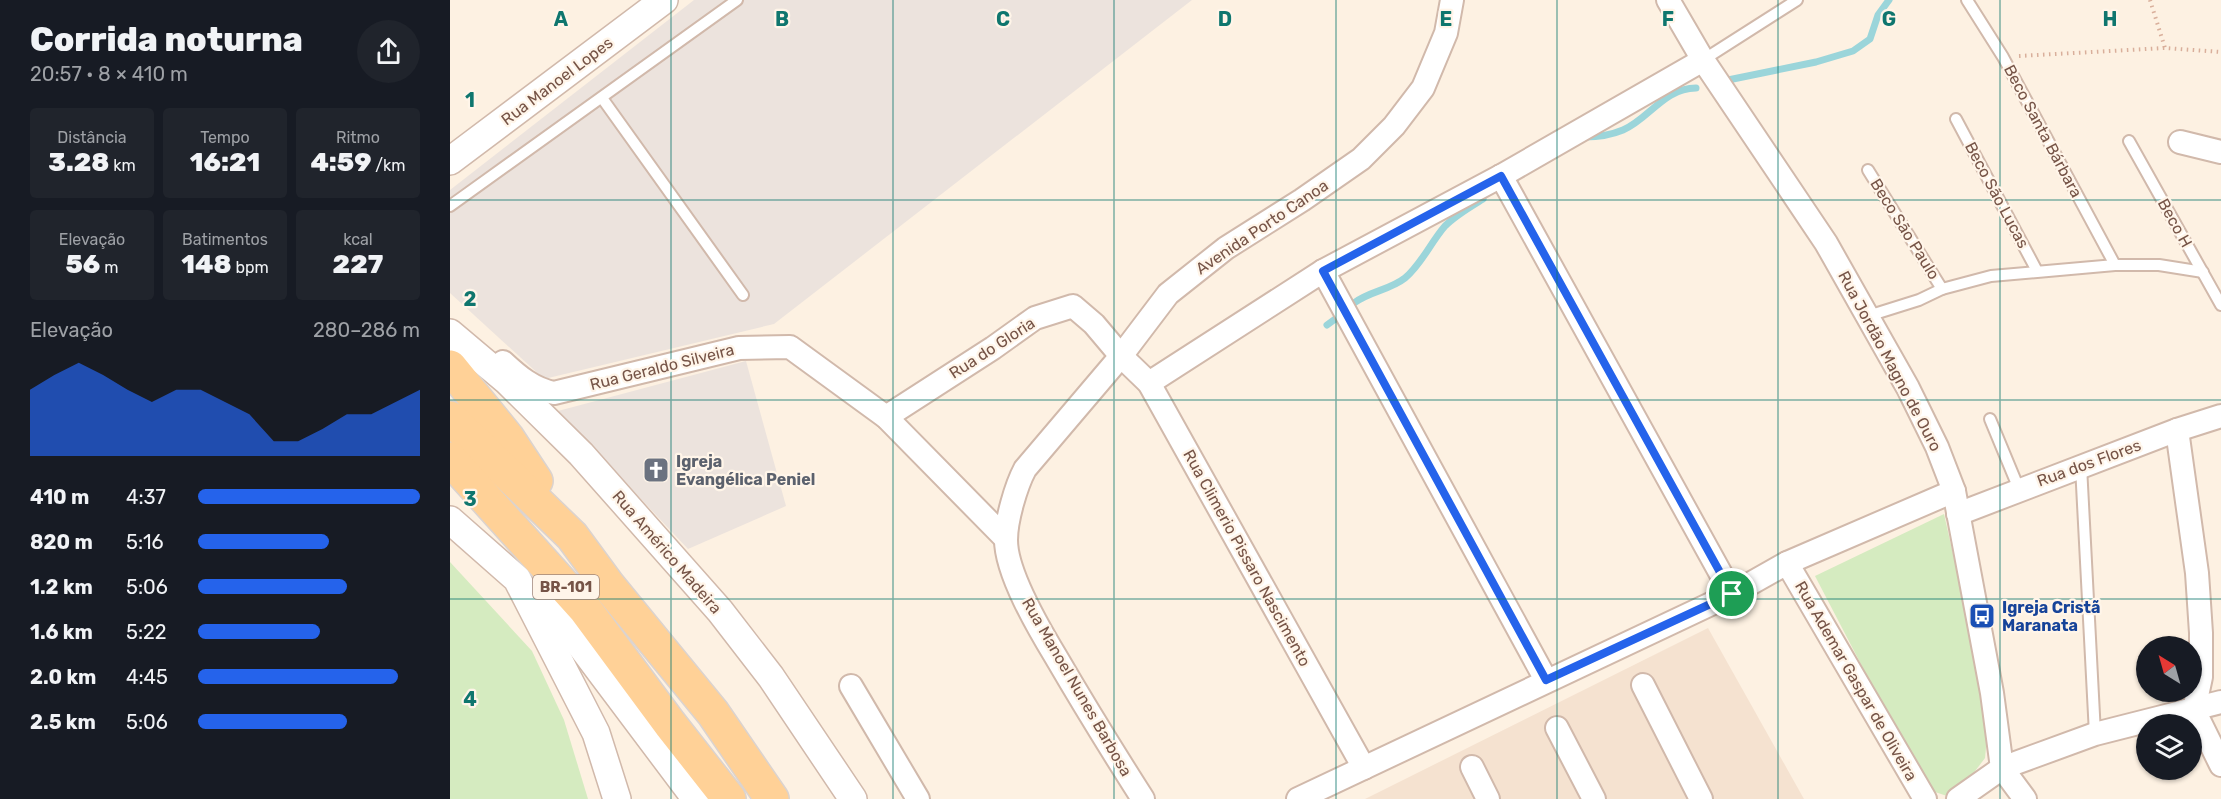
<!DOCTYPE html>
<html lang="pt">
<meta charset="utf-8">
<style>
body{margin:0;font-family:Rubik,sans-serif;background:#20242c;color:#f1f3f6;height:100vh;display:flex;flex-direction:column;font-size:22px;white-space:nowrap}
*{box-sizing:border-box;margin:0}
p{font-size:20px;color:#9ea1a6}
.icon{flex:none;width:33px;height:33px;fill:none;stroke:currentColor;stroke-width:2;stroke-linecap:round;stroke-linejoin:round}
.map{position:relative;flex:1;overflow:hidden}
.side{display:flex;flex-direction:column;background:#171b24;width:450px}
.side>*{flex:none}
.needle{width:39px;rotate:323deg}
.fabs{position:absolute;left:1686px;top:636px;display:grid;gap:12px}
.fabs a{display:grid;place-items:center;width:66px;height:66px;border-radius:50%;background:#171b24;box-shadow:0 2px 4px #0004;font-size:30px}
.pin{position:absolute;display:grid;place-items:center;width:51px;height:51px;color:#fff;margin:-26px;border:3px solid #fff;border-radius:50%;box-shadow:0 2px 6px #0007}
.round{display:grid;place-items:center;flex:none;width:63px;height:63px;border-radius:32px;background:#20242c}
.overview{display:flex;align-items:center;justify-content:space-between;height:102px;padding:0 30px}
h1{font-size:33px;font-weight:800;line-height:45px}
.metrics{display:grid;grid-template-columns:repeat(3,1fr);gap:9px;height:102px;padding:6px 30px}
.metrics div{display:grid;align-content:center;border-radius:6px;background:#20242c;text-align:center}
.metrics b{font-size:26px;font-weight:800}
.metrics small{font-size:16px;font-weight:400}
.metrics p{font-size:16px}
.chart{height:168px;padding:12px 30px}
.chart p{display:flex;justify-content:space-between}
.chart svg{width:100%;height:108px;margin-top:6px;fill:#2563eb;opacity:.7}
ul{padding:0 30px;list-style:none;font-size:20px}
li{display:grid;grid-template-columns:96px 72px 1fr;align-items:center;height:45px}
li i{height:15px;border-radius:8px;background:#2563eb}
main{display:flex;flex:1;min-height:0}
.map>svg:first-child{display:block}
</style>
<main>
<section class="side">
<div class="overview"><div><h1>Corrida noturna</h1><p>20:57 · 8 × 410 m</p></div><a class="round"><svg class="icon" aria-label="share" viewBox="0 0 24 24"><path d="M12 15V3M7 8l5-5 5 5M5 13v7h14v-7"/></svg></a></div>
<div class="metrics">
<div><p>Distância</p><b>3.28<small> km</small></b></div>
<div><p>Tempo</p><b>16:21</b></div>
<div><p>Ritmo</p><b>4:59<small> /km</small></b></div>
</div>
<div class="metrics">
<div><p>Elevação</p><b>56<small> m</small></b></div>
<div><p>Batimentos</p><b>148<small> bpm</small></b></div>
<div><p>kcal</p><b>227</b></div>
</div>
<div class="chart"><p><span>Elevação</span>280–286 m</p>
<svg viewBox="0 0 160 44" preserveAspectRatio="none"><path d="M0 44V17L10 11L20 6L30 11L40 17L50 22L60 17L70 17L80 22L90 27L100 38L110 38L120 33L130 27L140 27L150 22L160 17V44z"/></svg>
</div>
<ul>
<li><b>410 m</b>4:37<i style="width:100%"></i></li>
<li><b>820 m</b>5:16<i style="width:59%"></i></li>
<li><b>1.2 km</b>5:06<i style="width:67%"></i></li>
<li><b>1.6 km</b>5:22<i style="width:55%"></i></li>
<li><b>2.0 km</b>4:45<i style="width:90%"></i></li>
<li><b>2.5 km</b>5:06<i style="width:67%"></i></li>
</ul>
</section>
<div class="map">
<svg width="1771" height="799" viewBox="0 0 1771 799">
<rect width="100%" height="100%" fill="#fdf1e2"/>
<polygon fill="#f5e2d0" points="1258,628 1354,799 915,799"/>
<g fill="#ece3dd">
<polygon points="244,0 742,0 324,324 94,379 0,293 0,190"/>
<polygon points="296,361 336,506 238,549 108,411"/>
</g>
<g fill="#d5ebc0">
<polygon points="1494,514 1524,647 1538,726 1535,758 1516,783 1497,796 1476,789 1365,576"/>
<polygon points="0,562 82,651 114,720 138,799 0,799"/>
</g>
<g fill="none" stroke-linecap="round" stroke-linejoin="round">
<g stroke="#9bd5da" stroke-width="7">
<polyline points="1278,80 1366,62 1403,51 1420,39 1428,15 1439,0"/>
<path d="M 1135,137 C 1147,137 1161,135 1173,130 C 1199,119 1214,88 1246,88"/>
<path d="M 904,303 C 920,291 940,290 955,278 C 971,265 981,242 995,226 C 1006,215 1020,207 1033,199"/>
<polyline points="877,325 892,314"/>
</g>
<g stroke="#d1b9ab" stroke-width="14">
<g id="service">
<polyline points="1517,0 1553,57 1665,265"/>
<polyline points="1253,60 1347,0"/>
<polyline points="152,98 293,295"/>
<polyline points="1506,119 1587,271"/>
<polyline points="1679,141 1771,305"/>
<polyline points="1418,170 1492,289"/>
<polyline points="0,206 287,0"/>
<polyline points="1418,316 1469,300 1492,289 1541,276 1665,265 1709,265 1753,272"/>
<polyline points="1540,419 1569,489"/>
<polyline points="1631,466 1645,734"/>
</g>
</g>
<g stroke="#d1b9ab" stroke-width="26">
<g id="minor">
<polyline points="1218,0 1253,60 1376,243 1458,388 1487,447 1504,491 1542,693 1552,768 1575,799"/>
<polyline points="1730,142 1771,152"/>
<polyline points="1051,176 1282,594"/>
<polyline points="873,271 1096,680"/>
<path d="M 53,362 C 68,376 83,389 104,393 L 289,348 L 340,347 L 436,417 L 556,539"/>
<polyline points="699,383 873,271 1051,176 1253,60"/>
<polyline points="436,417 543,348 585,318 623,306 644,324 671,356 699,383 914,768"/>
<polyline points="1727,430 1747,573 1751,633 1751,677 1744,710 1771,765"/>
<polyline points="1508,514 1727,430 1771,416"/>
<polyline points="1337,563 1475,799"/>
<polyline points="1193,685 1251,799"/>
<polyline points="401,686 468,799"/>
<polyline points="1107,728 1144,799"/>
<polyline points="1022,767 1038,799"/>
<path d="M 693,799 C 663,752 634,705 606,657 C 589,629 556,573 556,540 C 556,520 566,486 575,469 L 671,356 L 718,294 L 776,248 L 852,200 L 911,159 L 944,126 L 973,88 L 996,33 L 1002,0"/>
<polyline points="848,799 1282,594 1337,563 1504,491"/>
<polyline points="1508,799 1552,768 1645,734 1771,702"/>
</g>
</g>
<g stroke="#d1b9ab" stroke-width="30">
<g id="tertiary">
<polyline points="0,161 214,0"/>
<polyline points="0,333 57,381 131,454 270,611 321,677 403,799"/>
<polyline points="0,520 67,579 146,733 167,799"/>
<polyline points="85,597 125,638 246,799"/>
</g>
</g>
<g stroke="#dbd3cf" stroke-width="36">
<g id="primary">
<polyline points="0,367 57,437 86,481"/>
<polyline points="0,418 122,536 158,585 263,713 322,799"/>
<polyline points="0,459 135,609 220,724 279,799"/>
</g>
</g>
<g stroke="#d9af9b" stroke-width="4" stroke-dasharray="1.5 4.5" stroke-linecap="butt">
<polyline points="1700,0 1715,48"/>
<polyline points="1569,56 1715,48 1771,52"/>
</g>
<use href="#service" stroke="#fff" stroke-width="10"/>
<use href="#minor" stroke="#fff" stroke-width="22"/>
<use href="#tertiary" stroke="#fff" stroke-width="27"/>
<use href="#primary" stroke="#ffd197" stroke-width="33"/>
</g>
<g fill="none" stroke-linecap="round" stroke-linejoin="round">
<g stroke="#fff" stroke-width="12">
<polygon id="route" points="1051,176 1282,594 1096,680 873,271"/>
</g>
<use href="#route" stroke="#2563eb" stroke-width="8"/>
</g>
<path fill="none" stroke="#0f766e" stroke-width="1.5" stroke-opacity="0.55" d="M 221,0 L 221,799M 443,0 L 443,799M 664,0 L 664,799M 886,0 L 886,799M 1107,0 L 1107,799M 1328,0 L 1328,799M 1550,0 L 1550,799M 0,200 L 1771,200M 0,400 L 1771,400M 0,599 L 1771,599"/>
<defs>
<g id="church-square" transform="scale(1.35)"><rect x="-9" y="-9" width="18" height="18" rx="4" fill="#6b7280" stroke="#fff5e9"/><path d="M-1.2-6h2.4v3.5h3.3v2.4h-3.3V6h-2.4V-.1h-3.3v-2.4h3.3Z" fill="#fff"/></g>
<g id="bus-square" transform="scale(1.35)"><rect x="-9" y="-9" width="18" height="18" rx="4" fill="#1a4fb4" stroke="#fff5e9"/><path d="M-5-6H5V4H4V6H2V4H-2V6H-4V4H-5ZM-3.5-4V0h7V-4ZM-3.5 1.2v1.5H-2V1.2ZM2 1.2v1.5H3.5V1.2Z" fill="#fff"/></g>
</defs>
<g fill-rule="evenodd">
<use href="#church-square" x="206" y="470"/>
<use href="#bus-square" x="1532" y="616"/>
</g>
<g text-anchor="middle" dominant-baseline="central" stroke-width="4.5" stroke-linejoin="round" paint-order="stroke">
<rect fill="#fff5e9" stroke="#9f8478" stroke-width="1.5" x="83" y="575" width="66" height="24" rx="4.5"/>
<g font-size="15" font-weight="bold" fill="#765447">
<text x="116" y="587">BR-101</text>
</g>
<g font-size="16" fill="#765447" stroke="#fff5e9">
<text transform="translate(107 81) rotate(-37)">Rua Manoel Lopes</text>
<text transform="translate(1593 131) rotate(62)">Beco Santa Bárbara</text>
<text transform="translate(1547 195) rotate(62)">Beco São Lucas</text>
<text transform="translate(1725 223) rotate(61)">Beco H</text>
<text transform="translate(812 227) rotate(-34)">Avenida Porto Canoa</text>
<text transform="translate(1455 229) rotate(58)">Beco São Paulo</text>
<text transform="translate(542 348) rotate(-33)">Rua do Gloria</text>
<text transform="translate(1440 361) rotate(62)">Rua Jordão Magno de Ouro</text>
<text transform="translate(212 367) rotate(-14)">Rua Geraldo Silveira</text>
<text transform="translate(1639 463) rotate(-20)">Rua dos Flores</text>
<text transform="translate(217 552) rotate(49)">Rua Américo Madeira</text>
<text transform="translate(797 558) rotate(61)">Rua Climerio Pissaro Nascimento</text>
<text transform="translate(1406 681) rotate(60)">Rua Ademar Gaspar de Oliveira</text>
<text transform="translate(627 687) rotate(60)">Rua Manoel Nunes Barbosa</text>
</g>
<g font-size="16" font-weight="bold" fill="#5b616d" stroke="#fff5e9" text-anchor="start">
<text x="226" y="461">Igreja<tspan x="226" dy="18">Evangélica Peniel</tspan></text>
</g>
<g font-size="16" font-weight="bold" fill="#164399" stroke="#fff5e9" text-anchor="start">
<text x="1552" y="607">Igreja Cristã<tspan x="1552" dy="18">Maranata</tspan></text>
</g>
</g>
<g font-size="20" text-anchor="middle" font-weight="bold" fill="#0f766e" stroke="#fff5e9" stroke-width="4.5" stroke-linejoin="round" paint-order="stroke">
<text x="111" y="26">A</text>
<text x="332" y="26">B</text>
<text x="553" y="26">C</text>
<text x="775" y="26">D</text>
<text x="996" y="26">E</text>
<text x="1218" y="26">F</text>
<text x="1439" y="26">G</text>
<text x="1660" y="26">H</text>
<text x="20" y="107">1</text>
<text x="20" y="306">2</text>
<text x="20" y="506">3</text>
<text x="20" y="706">4</text>
</g>
</svg>
<div class="fabs">
<a><svg class="needle" viewBox="-14 -14 28 28"><path d="M0-13l5 13h-10z" fill="#e53935"/><path d="M0 13l5-13h-10z" fill="#9ea1a6"/></svg></a>
<a><svg class="icon" aria-label="layers" viewBox="0 0 24 24"><path d="M12 4l9 5-9 5-9-5zM3 14l9 5 9-5"/></svg></a>
</div>
<div class="pin" style="left:1282px;top:594px;background:#1e9e55"><svg class="icon" aria-label="arrive" viewBox="0 0 24 24"><path d="M6 21V4h12l-3 4 3 4H6"/></svg></div>
</div>
</main>
